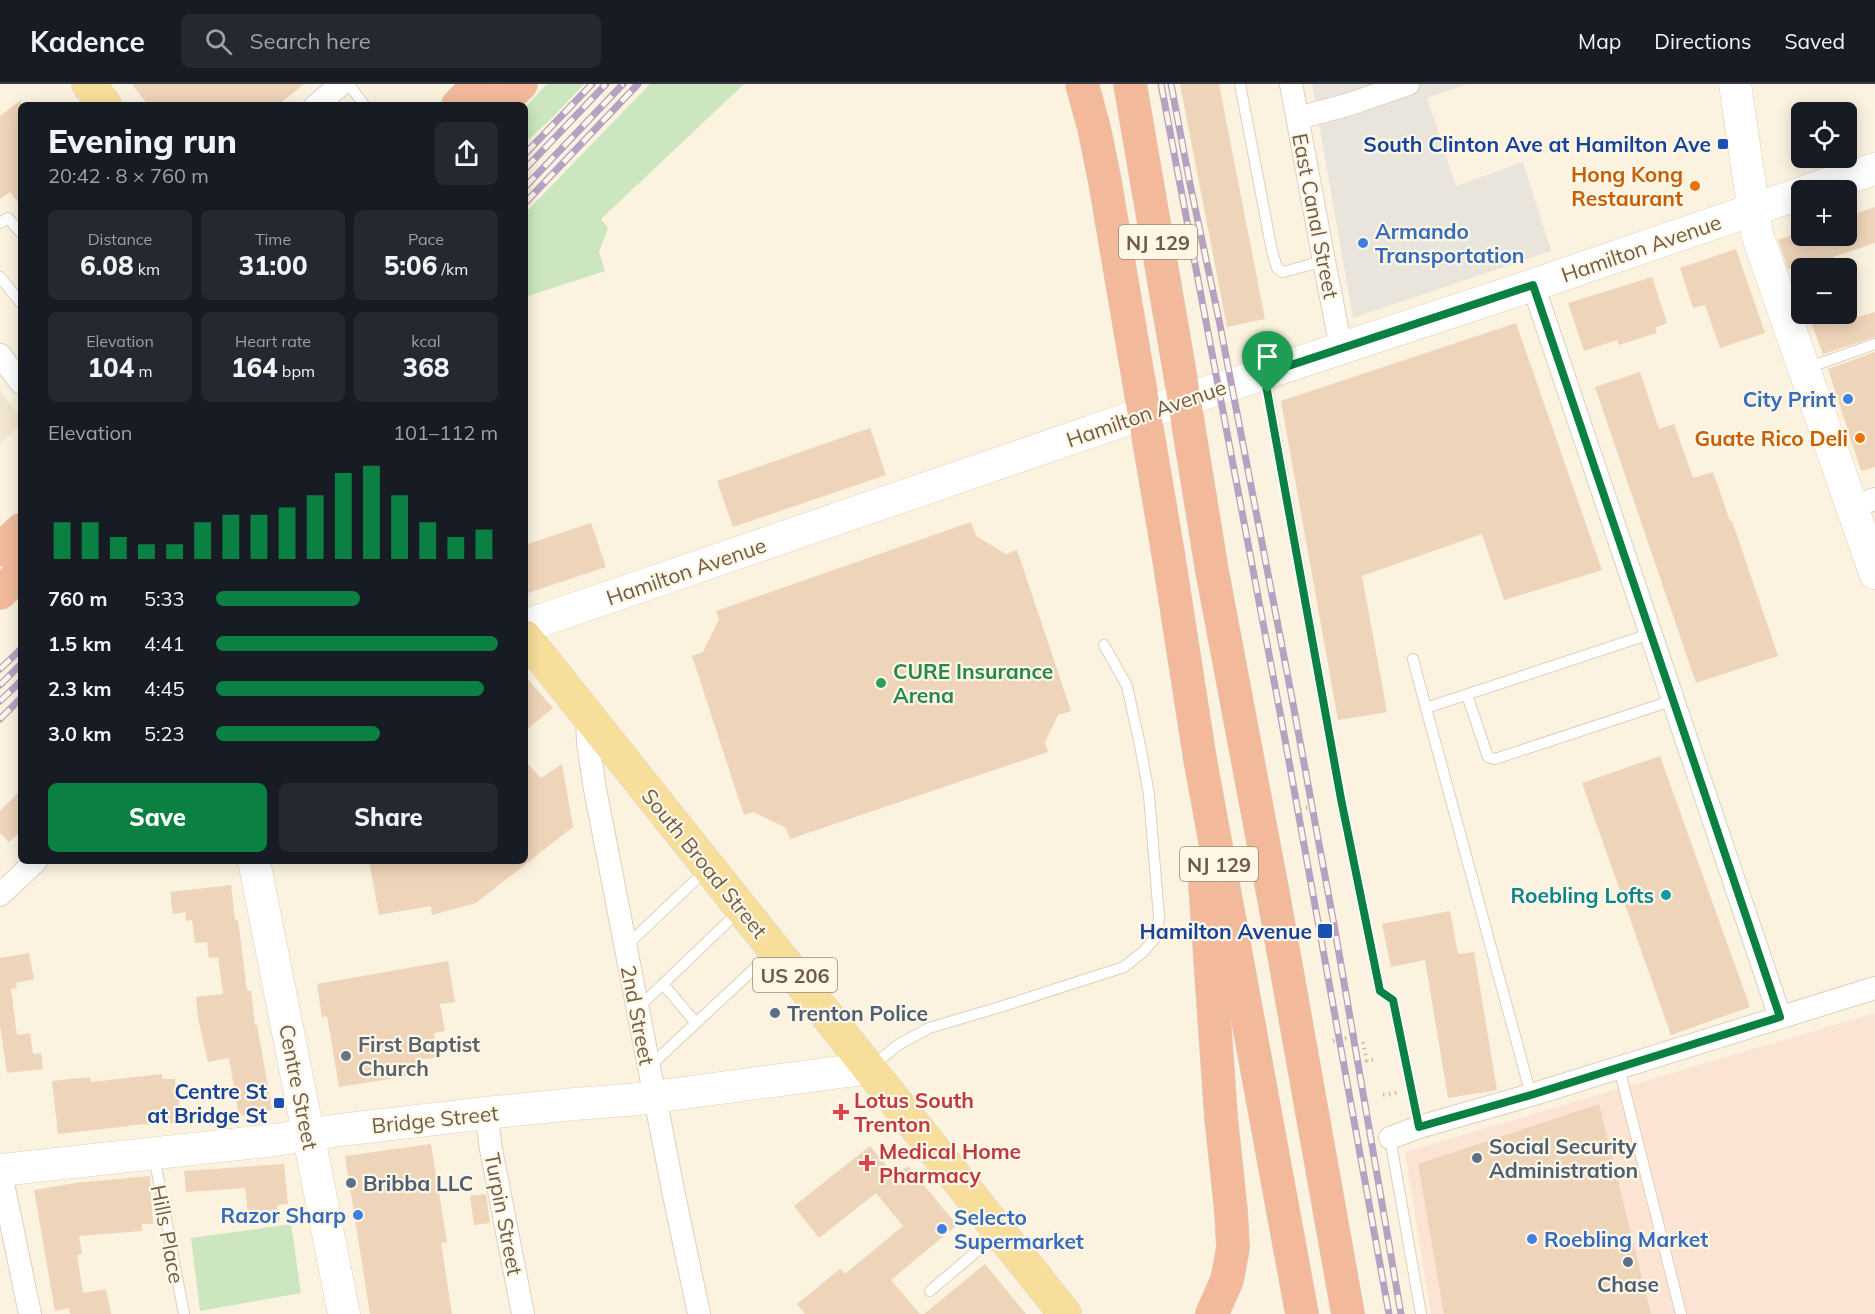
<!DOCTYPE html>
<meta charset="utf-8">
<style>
body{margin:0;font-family:Mulish,sans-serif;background:#242831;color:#f1f3f6;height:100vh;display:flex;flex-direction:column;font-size:22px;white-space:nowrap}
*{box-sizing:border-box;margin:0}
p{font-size:20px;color:#9ea1a6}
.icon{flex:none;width:33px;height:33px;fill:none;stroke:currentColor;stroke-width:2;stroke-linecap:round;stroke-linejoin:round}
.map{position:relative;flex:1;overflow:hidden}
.sheet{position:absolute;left:18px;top:18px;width:510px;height:762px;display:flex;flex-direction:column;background:#171b24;border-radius:9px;box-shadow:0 3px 15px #0003}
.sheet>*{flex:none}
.tools{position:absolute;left:1791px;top:18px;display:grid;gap:12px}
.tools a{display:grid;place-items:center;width:66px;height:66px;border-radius:9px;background:#171b24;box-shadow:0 3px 15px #0003;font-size:30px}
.pin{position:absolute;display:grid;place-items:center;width:51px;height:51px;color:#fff;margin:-62px -26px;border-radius:50% 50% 50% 0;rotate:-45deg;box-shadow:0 0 6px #0007}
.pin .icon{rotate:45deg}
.round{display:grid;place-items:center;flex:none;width:63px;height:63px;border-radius:9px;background:#242831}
.overview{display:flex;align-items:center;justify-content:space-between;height:102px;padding:0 30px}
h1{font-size:33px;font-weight:800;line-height:45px}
.stats{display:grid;grid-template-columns:repeat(3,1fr);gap:9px;height:102px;padding:6px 30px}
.stats div{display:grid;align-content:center;border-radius:9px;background:#242831;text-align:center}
.stats b{font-size:26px;font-weight:800}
.stats small{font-size:16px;font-weight:400}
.stats p{font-size:16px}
.chart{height:168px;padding:12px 30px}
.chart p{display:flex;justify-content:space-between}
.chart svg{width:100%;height:108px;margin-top:6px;stroke:#0b8043;stroke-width:6}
.button{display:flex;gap:12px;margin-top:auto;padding:12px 30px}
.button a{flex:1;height:69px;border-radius:9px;background:#0b8043;color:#fff;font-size:24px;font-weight:800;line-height:69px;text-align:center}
.button a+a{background:#242831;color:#f1f3f6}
ul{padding:0 30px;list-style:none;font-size:20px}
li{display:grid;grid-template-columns:96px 72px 1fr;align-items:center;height:45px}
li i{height:15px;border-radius:8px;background:#0b8043}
header{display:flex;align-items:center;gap:36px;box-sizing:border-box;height:84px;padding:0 30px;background:#171b24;border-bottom:2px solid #363941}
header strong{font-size:28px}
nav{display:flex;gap:33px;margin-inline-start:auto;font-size:21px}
.search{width:420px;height:54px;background:#242831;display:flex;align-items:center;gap:15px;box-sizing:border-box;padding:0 21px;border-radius:9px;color:#9ea1a6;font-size:22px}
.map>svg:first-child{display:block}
</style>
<header>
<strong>Kadence</strong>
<div class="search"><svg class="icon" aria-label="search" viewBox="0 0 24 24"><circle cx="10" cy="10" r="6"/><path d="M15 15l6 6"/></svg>Search here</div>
<nav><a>Map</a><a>Directions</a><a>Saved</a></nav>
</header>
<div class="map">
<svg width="1875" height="1230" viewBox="0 0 1875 1230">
<rect width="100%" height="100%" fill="#fbf3e0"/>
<polygon fill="#f2e6cf" points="0,307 21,334 21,340 0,360"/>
<polygon fill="#fbe4d4" points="1875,929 1875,1230 1431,1230 1405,1068"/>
<polygon fill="#e9e4dc" points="1312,0 1469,0 1427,14 1456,102 1523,78 1551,167 1353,234"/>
<g fill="#cce7c0">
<polygon points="547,0 584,0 553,33 525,59 525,23"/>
<polygon points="650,0 744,0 601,135 608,144 599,168 605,187 525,213 525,129"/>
<polygon points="291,1140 301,1209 200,1227 191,1154"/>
</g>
<g fill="#eed4b9">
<polygon points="132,0 304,0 278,21 148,21"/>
<polygon points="1180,0 1219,0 1265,235 1227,243"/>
<polygon points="21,16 21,122 10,108 0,115 0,32"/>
<polygon points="1875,123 1875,159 1833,173 1837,184 1801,184 1800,181 1788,185 1778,156 1802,148 1802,152 1846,152 1846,133"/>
<polygon points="1736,165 1765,249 1720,264 1705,221 1693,224 1680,184"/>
<polygon points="1652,193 1667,239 1655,244 1657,249 1619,261 1617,256 1584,267 1568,219"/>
<polygon points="1875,228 1875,253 1823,270 1808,230 1849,230 1851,235"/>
<polygon points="1516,239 1602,486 1504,516 1482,450 1362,492 1387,628 1338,636 1281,317"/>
<polygon points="1875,268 1875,383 1861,387 1828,285"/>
<polygon points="1640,288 1659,345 1674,340 1693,394 1713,388 1730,437 1732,437 1778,572 1696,599 1595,303"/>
<polygon points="870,344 886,391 733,443 717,397"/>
<polygon points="971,438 976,452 1006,470 1017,466 1071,627 1058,631 1045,658 1048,668 790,755 786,744 753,728 744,731 692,572 703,568 719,535 716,527"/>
<polygon points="591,439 606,483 525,510 525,461"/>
<polygon points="525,592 553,624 525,647"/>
<polygon points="1660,672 1750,923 1671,951 1582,699"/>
<polygon points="525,677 541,694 562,680 573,743 476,819 432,831 431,822 379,831 369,777 525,777"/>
<polygon points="21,706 21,747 9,758 0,749 0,727"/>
<polygon points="231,801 235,836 238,836 247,907 251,907 255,941 257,941 272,1026 239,1032 229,974 208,978 198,934 196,913 223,910 218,873 209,874 207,858 195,859 192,836 186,837 185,828 173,830 170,808"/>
<polygon points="1450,827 1458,870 1474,868 1497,1006 1448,1014 1425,876 1391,883 1382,840"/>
<polygon points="29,869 34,895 16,899 17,904 11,905 17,951 30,949 33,970 41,969 43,985 7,989 0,941 0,874"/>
<polygon points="448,877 455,918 440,920 445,947 434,949 438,973 418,976 421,990 339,1003 327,932 322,933 317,900"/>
<polygon points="162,990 162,995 175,995 176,1011 179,1011 180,1039 129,1041 130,1042 58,1050 52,997 90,993 91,998"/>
<polygon points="1599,1020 1651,1230 1444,1230 1418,1080"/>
<polygon points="431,1060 447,1158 441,1159 452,1230 370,1230 345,1072"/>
<polygon points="870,1062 895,1092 908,1082 957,1141 891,1196 920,1230 805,1230 797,1220 840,1185 845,1190 903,1142 876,1109 819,1154 794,1122"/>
<polygon points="284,1080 288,1120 277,1121 279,1138 249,1139 245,1104 186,1108 184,1087"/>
<polygon points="150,1092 153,1140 142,1140 142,1147 79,1152 82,1170 77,1171 83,1209 106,1205 111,1230 70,1230 69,1224 55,1227 34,1106 75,1099"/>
<polygon points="486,1110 490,1139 474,1141 470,1112"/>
<polygon points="985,1180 1026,1230 924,1230"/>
</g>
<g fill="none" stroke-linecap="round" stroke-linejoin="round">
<g stroke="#ded0bd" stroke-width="12">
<g id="lane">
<polyline points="349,0 364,21"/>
<polyline points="1240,0 1272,167 1277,184 1283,188 1324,177"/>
<polyline points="0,139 8,134 21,149"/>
<polyline points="0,193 21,219"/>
<polyline points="1807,284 1875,260"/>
<polyline points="1265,293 1341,715 1380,907 1393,916 1419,1043"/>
<polyline points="1413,575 1426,624 1650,550"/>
<polyline points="1467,611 1488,673 1495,675 1674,616"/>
<polyline points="1426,624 1531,1011"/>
<polyline points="626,862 706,786"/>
<polyline points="663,900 696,939 772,868"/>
<polyline points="638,924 739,827"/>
<polyline points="650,982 696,939"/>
<polyline points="872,982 898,961 929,944 1000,923 1124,883 1143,868 1157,852 1159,833 1149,711 1141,666 1127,602 1104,561"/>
<polyline points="1619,984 1681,1230"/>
<polyline points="1390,1054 1421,1230"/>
<polyline points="154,1072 184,1230"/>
<polyline points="930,1207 997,1150"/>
</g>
</g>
<g stroke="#ded0bd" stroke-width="24">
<g id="street">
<polyline points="1291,0 1324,177 1341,264"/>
<polyline points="316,21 342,0"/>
<polyline points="1298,34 1347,21 1408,0"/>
<polyline points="1533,201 1780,933"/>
<polyline points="0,271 21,299"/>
<polyline points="1851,423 1875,415"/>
<polyline points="587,631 588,659 595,705 674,1111 699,1230"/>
<polyline points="0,811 36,777"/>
<polyline points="486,1029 491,1065 523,1230"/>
<polyline points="1390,1054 1419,1043 1531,1011 1875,904"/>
<polyline points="0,1085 30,1230"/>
</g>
</g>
<g stroke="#e0cfb8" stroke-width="33">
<g id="secondary">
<polyline points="1735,0 1757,150 1875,489"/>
<polyline points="1809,106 1875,85"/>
<polyline points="525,542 1145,329 1533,201 1802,109"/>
<polyline points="254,777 344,1230"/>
<polyline points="0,1086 275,1056 340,1046 486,1029 575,1020 639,1015 870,984"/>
</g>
</g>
<g stroke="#dad4d0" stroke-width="34">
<g id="primary">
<polyline points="88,0 105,21"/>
<polyline points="525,553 1065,1230"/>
</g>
</g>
<g stroke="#dad4d0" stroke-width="34">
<g id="highway">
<polyline points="1082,0 1094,44 1105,98 1168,469 1200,675 1302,1230"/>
<polyline points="1130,0 1179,284 1212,487 1274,815 1348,1230"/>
<polyline points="458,21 479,0"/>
<polyline points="500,21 521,0"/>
<polyline points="0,466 21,446"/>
<polyline points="0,509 21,489"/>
<polyline points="1205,800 1221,1033 1231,1127 1233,1164 1227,1196 1212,1230"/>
</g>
</g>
<g stroke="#d3b89d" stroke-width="4" stroke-dasharray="1.5 4.5" stroke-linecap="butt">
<polyline points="1294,726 1315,722"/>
<polyline points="1333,957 1357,952"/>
<polyline points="1363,958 1367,977 1375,975"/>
<polyline points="1383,1011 1400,1008"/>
</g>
<use href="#lane" stroke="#fff" stroke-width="10"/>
<use href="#street" stroke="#fff" stroke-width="22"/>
<use href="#secondary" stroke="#fff" stroke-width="32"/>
<use href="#primary" stroke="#f7de9b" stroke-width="33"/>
<use href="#highway" stroke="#f2ba9a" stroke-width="33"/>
<g stroke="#b6a1c2" stroke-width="7">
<g id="rail">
<polyline points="1161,0 1282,639 1389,1230"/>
<polyline points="1171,0 1190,100 1219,236 1291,609 1335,846 1401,1230"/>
<polyline points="525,70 592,0"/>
<polyline points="525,85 606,0"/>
<polyline points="525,103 623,0"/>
<polyline points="525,119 638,0"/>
<polyline points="0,585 21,565"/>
<polyline points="0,601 21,580"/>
<polyline points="0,617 21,597"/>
<polyline points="0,635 21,614"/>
</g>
</g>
<use href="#rail" stroke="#fef7e6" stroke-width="4.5" stroke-dasharray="14" stroke-linecap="butt"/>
</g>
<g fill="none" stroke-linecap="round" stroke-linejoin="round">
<g stroke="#fff" stroke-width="12">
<polygon id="route" points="1533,201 1780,933 1531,1011 1419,1043 1393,916 1380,907 1341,715 1264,290"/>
</g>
<use href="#route" stroke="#0b8043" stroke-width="8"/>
</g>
<g fill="#1a4fb4" stroke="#fef7e6" stroke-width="2">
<rect x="1717" y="54" width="12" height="12" rx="3"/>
<rect x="1317" y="839" width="16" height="16" rx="3"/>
<rect x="273" y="1013" width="12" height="12" rx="3"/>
</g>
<g fill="#e8710a" stroke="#fef7e6" stroke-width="2">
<circle cx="1695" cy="102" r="6"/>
<circle cx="1860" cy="354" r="6"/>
</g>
<g fill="#3f7fe0" stroke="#fef7e6" stroke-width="2">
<circle cx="1363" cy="159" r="6"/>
<circle cx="1848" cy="315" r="6"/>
<circle cx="358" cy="1131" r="6"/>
<circle cx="942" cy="1145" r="6"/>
<circle cx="1532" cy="1155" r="6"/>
</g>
<circle fill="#2e9e5b" stroke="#fef7e6" stroke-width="2" cx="881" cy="599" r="6"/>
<circle fill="#0f9aa8" stroke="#fef7e6" stroke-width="2" cx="1666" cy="811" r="6"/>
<g fill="#5c6f8a" stroke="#fef7e6" stroke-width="2">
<circle cx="775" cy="929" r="6"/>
<circle cx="1477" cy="1074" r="6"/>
<circle cx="351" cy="1099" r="6"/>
<circle cx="1628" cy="1178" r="6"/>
</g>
<circle fill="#6b7280" stroke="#fef7e6" stroke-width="2" cx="346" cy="972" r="6"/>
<g fill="#e0444e" stroke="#fef7e6" stroke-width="2">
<path d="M838 1019h6v6h6v6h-6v6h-6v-6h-6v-6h6z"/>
<path d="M864 1070h6v6h6v6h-6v6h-6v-6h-6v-6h6z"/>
</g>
<g text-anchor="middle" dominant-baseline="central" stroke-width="4.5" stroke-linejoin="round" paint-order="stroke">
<g fill="#fef7e6" stroke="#9b8a78" stroke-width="1.5">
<rect x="1119" y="141" width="78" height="34" rx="4.5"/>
<rect x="1180" y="763" width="78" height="34" rx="4.5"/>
<rect x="753" y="874" width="84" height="34" rx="4.5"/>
</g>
<g font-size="20" font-weight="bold" fill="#705b49">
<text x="1158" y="158">NJ 129</text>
<text x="1219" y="780">NJ 129</text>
<text x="795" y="891">US 206</text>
</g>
<g font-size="21" font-weight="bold" fill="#164399" stroke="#fef7e6" text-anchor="end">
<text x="1711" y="60">South Clinton Ave at Hamilton Ave</text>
<text x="1312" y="847">Hamilton Avenue</text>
<text x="267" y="1007">Centre St<tspan x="267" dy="24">at Bridge St</tspan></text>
</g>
<g font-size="21" font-weight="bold" fill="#c56008" stroke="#fef7e6" text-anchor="end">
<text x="1683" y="90">Hong Kong<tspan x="1683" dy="24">Restaurant</tspan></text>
<text x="1848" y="354">Guate Rico Deli</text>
</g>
<g font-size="21" fill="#705b49" stroke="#fef7e6">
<text transform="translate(1316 132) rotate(79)">East Canal Street</text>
<text transform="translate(1641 164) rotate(-19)">Hamilton Avenue</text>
<text transform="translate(1146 329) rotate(-19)">Hamilton Avenue</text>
<text transform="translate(686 487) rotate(-19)">Hamilton Avenue</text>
<text transform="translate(705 779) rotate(51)">South Broad Street</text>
<text transform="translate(638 931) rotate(79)">2nd Street</text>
<text transform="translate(299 1003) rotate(79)">Centre Street</text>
<text transform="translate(435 1035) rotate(-6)">Bridge Street</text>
<text transform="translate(504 1130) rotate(79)">Turpin Street</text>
<text transform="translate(168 1150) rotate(79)">Hills Place</text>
</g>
<g font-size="21" font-weight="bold" fill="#366cbe" stroke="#fef7e6" text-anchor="start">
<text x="1375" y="147">Armando<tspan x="1375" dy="24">Transportation</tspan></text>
<text x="1836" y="315" text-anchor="end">City Print</text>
<text x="346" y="1131" text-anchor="end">Razor Sharp</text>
<text x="954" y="1133">Selecto<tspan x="954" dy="24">Supermarket</tspan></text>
<text x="1544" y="1155">Roebling Market</text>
</g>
<g font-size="21" font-weight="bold" fill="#27864d" stroke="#fef7e6" text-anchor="start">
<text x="893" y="587">CURE Insurance<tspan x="893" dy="24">Arena</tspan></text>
</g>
<g font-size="21" font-weight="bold" fill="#0d838f" stroke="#fef7e6" text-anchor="end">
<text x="1654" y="811">Roebling Lofts</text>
</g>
<g font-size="21" font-weight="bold" fill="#4e5e75" stroke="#fef7e6" text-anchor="start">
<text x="787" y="929">Trenton Police</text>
<text x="1489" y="1062">Social Security<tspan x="1489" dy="24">Administration</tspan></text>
<text x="363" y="1099">Bribba LLC</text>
<text x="1628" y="1200" text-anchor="middle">Chase</text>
</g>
<g font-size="21" font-weight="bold" fill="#5b616d" stroke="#fef7e6" text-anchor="start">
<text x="358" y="960">First Baptist<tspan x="358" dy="24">Church</tspan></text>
</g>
<g font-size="21" font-weight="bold" fill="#be3a42" stroke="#fef7e6" text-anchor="start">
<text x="854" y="1016">Lotus South<tspan x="854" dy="24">Trenton</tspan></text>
<text x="879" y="1067">Medical Home<tspan x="879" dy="24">Pharmacy</tspan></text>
</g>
</g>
</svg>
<div class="tools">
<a><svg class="icon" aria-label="locate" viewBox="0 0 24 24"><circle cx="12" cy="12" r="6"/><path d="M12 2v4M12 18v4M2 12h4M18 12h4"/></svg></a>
<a>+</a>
<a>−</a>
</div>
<div class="pin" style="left:1268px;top:309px;background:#1e9e55"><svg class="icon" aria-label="arrive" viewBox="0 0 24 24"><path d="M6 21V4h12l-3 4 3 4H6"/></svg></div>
<section class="sheet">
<div class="overview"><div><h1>Evening run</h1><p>20:42 · 8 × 760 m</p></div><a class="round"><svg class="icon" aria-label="share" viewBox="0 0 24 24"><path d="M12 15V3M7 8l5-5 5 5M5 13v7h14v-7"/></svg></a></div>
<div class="stats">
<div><p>Distance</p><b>6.08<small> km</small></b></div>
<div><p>Time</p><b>31:00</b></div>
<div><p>Pace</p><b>5:06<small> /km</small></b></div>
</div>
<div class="stats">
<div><p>Elevation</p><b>104<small> m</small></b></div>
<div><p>Heart rate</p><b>164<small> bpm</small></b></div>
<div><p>kcal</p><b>368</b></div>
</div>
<div class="chart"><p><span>Elevation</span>101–112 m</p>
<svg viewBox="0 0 160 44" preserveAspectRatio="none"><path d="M5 44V29M15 44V29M25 44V35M35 44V38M45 44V38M55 44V29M65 44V26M75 44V26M85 44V23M95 44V18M105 44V9M115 44V6M125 44V18M135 44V29M145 44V35M155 44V32"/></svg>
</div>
<ul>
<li><b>760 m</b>5:33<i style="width:51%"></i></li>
<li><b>1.5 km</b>4:41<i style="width:100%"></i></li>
<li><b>2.3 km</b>4:45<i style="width:95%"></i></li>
<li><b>3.0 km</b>5:23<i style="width:58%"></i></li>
</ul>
<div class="button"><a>Save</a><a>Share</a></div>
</section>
</div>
